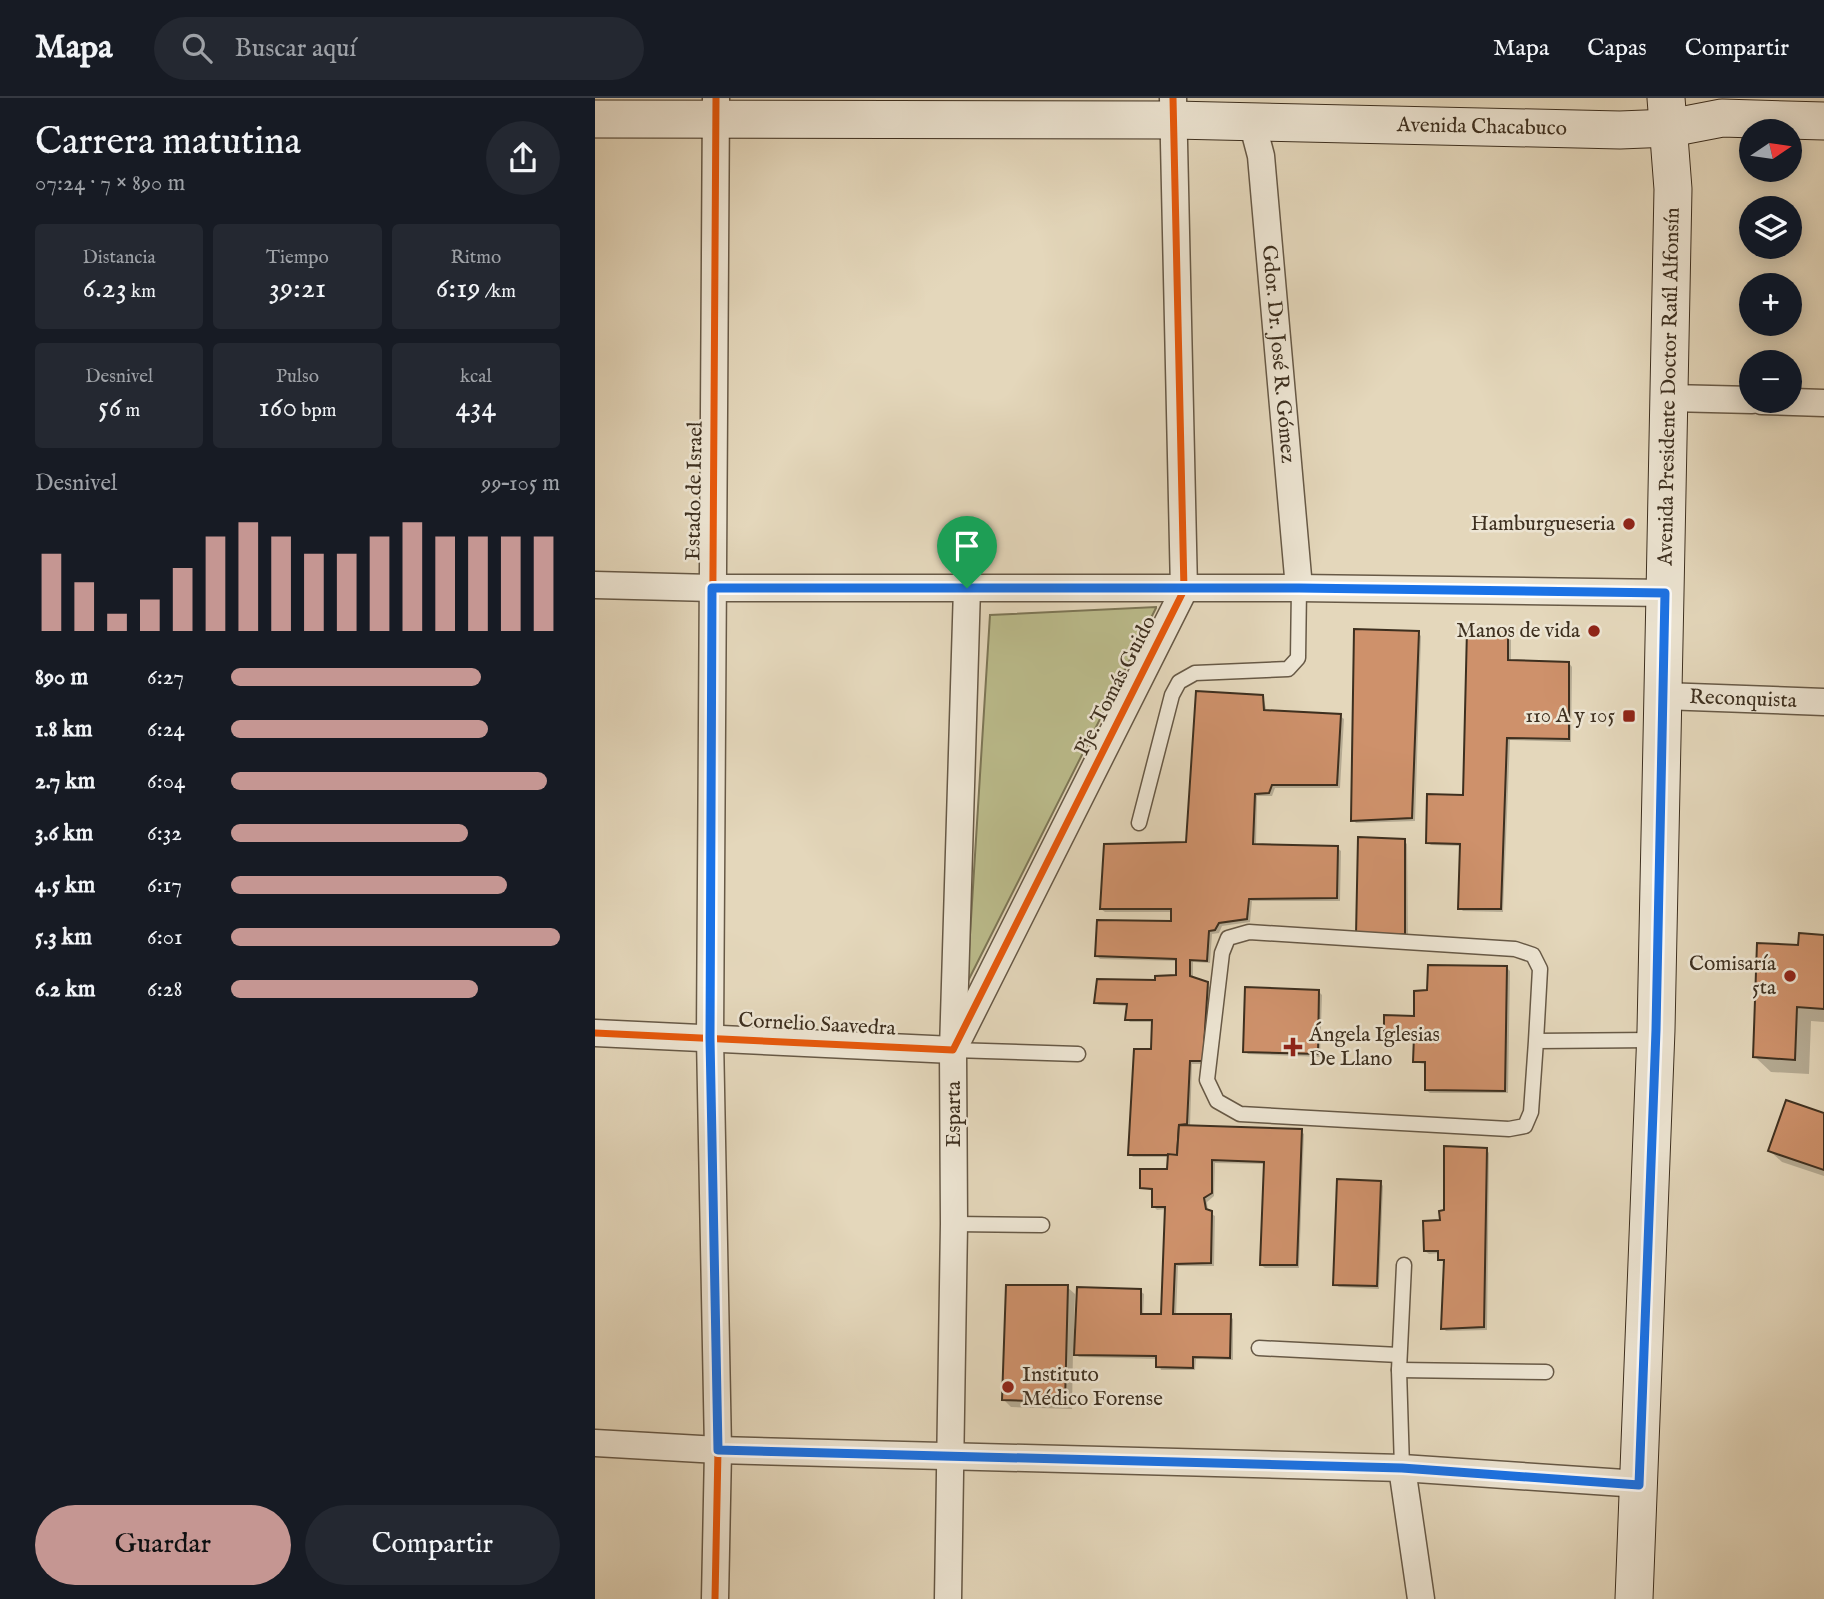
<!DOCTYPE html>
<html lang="es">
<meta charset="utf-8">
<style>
body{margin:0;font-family:"IM FELL English",serif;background:#242831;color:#f1f3f6;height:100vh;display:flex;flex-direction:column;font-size:26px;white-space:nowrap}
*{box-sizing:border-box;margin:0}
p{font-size:23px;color:#9ea1a6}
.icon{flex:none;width:38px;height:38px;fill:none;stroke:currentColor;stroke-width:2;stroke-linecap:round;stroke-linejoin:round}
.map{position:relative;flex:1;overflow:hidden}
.sheet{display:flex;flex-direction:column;background:#171b24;width:595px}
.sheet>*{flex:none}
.needle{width:46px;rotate:77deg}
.tools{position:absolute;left:1144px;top:21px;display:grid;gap:14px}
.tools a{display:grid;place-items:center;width:63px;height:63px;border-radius:50%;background:#171b24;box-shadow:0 4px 18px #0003;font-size:35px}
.pin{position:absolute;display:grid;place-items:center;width:60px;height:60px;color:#fff;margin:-72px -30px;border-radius:50% 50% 50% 0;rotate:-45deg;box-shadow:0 0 7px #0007}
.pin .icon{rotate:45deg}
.round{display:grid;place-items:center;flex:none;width:74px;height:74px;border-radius:37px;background:#242831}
.head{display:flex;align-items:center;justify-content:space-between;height:119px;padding:0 35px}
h1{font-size:38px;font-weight:600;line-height:52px}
.stats{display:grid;grid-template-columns:repeat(3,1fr);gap:10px;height:119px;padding:7px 35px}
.stats div{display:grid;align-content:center;border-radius:7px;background:#242831;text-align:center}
.stats b{font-size:30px;font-weight:600}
.stats small{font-size:19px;font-weight:400}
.stats p{font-size:19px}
.chart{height:196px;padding:14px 35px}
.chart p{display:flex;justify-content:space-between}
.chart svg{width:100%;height:126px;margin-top:7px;stroke:#c59692;stroke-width:6}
.button{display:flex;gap:14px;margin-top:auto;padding:14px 35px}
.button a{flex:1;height:80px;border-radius:42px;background:#c59692;color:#111;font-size:28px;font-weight:600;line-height:80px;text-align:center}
.button a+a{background:#242831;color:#f1f3f6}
ul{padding:0 35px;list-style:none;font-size:23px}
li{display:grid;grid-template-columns:112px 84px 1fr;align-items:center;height:52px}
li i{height:18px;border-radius:9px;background:#c59692}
header{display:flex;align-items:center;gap:42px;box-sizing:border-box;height:98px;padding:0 35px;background:#171b24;border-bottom:2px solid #363941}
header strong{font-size:33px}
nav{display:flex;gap:38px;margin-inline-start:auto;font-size:24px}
.search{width:490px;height:63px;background:#242831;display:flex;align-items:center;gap:18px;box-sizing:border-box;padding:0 24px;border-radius:38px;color:#9ea1a6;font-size:26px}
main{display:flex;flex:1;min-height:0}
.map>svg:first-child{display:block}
</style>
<header>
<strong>Mapa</strong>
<div class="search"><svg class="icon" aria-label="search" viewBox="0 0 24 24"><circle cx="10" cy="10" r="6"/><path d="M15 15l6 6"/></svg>Buscar aquí</div>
<nav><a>Mapa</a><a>Capas</a><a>Compartir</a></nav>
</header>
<main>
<section class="sheet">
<div class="head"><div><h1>Carrera matutina</h1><p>07:24 · 7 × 890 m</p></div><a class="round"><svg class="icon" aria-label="share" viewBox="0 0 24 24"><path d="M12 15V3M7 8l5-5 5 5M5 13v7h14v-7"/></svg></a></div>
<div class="stats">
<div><p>Distancia</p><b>6.23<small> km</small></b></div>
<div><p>Tiempo</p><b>39:21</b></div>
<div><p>Ritmo</p><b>6:19<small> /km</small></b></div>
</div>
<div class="stats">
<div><p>Desnivel</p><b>56<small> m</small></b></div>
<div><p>Pulso</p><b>160<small> bpm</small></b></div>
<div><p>kcal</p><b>434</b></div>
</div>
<div class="chart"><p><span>Desnivel</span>99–105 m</p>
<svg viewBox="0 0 160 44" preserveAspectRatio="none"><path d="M5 44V17M15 44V27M25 44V38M35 44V33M45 44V22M55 44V11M65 44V6M75 44V11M85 44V17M95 44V17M105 44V11M115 44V6M125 44V11M135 44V11M145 44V11M155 44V11"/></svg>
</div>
<ul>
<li><b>890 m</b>6:27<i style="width:76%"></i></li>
<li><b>1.8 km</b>6:24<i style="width:78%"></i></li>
<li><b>2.7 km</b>6:04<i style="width:96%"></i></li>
<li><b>3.6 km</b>6:32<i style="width:72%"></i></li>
<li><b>4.5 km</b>6:17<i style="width:84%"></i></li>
<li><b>5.3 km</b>6:01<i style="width:100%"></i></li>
<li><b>6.2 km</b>6:28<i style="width:75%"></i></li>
</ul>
<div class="button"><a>Guardar</a><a>Compartir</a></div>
</section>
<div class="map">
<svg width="1229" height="1501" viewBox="0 0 1229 1501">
<rect width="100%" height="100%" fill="#e4d7bb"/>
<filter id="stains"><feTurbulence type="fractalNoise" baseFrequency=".00286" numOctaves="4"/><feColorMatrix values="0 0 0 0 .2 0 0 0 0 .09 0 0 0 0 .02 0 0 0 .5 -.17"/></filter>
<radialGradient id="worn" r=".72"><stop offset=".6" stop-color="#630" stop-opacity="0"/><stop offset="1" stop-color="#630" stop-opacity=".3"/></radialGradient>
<polygon fill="#bbbc8c" stroke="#7c7656" stroke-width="2" points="561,509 561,510 372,885 395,517"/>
<g fill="#0003">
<polygon points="913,533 916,536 916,564 974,565 977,569 976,644 915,642 908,814 868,813 865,810 867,748 836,747 833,744 869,699"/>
<polygon points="823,535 826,538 820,723 761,725 758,722"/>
<polygon points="668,599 672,614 745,618 749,621 745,690 680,690 677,698 662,698 661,747 742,750 746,753 745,803 657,803 655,824 627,828 624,835 617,836 615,865 598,864 598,881 615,889 611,966 597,966 595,1028 706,1033 709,1036 704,1170 670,1170 666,1167 671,1066 620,1065 619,1098 612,1104 613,1114 620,1118 619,1168 583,1168 581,1218 635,1218 638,1221 638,1262 601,1261 600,1272 566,1272 563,1261 484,1259 478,1253 477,1311 416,1309 409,1302 472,1189 480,1196 479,1231 545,1193 549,1196 548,1218 568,1218 572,1111 562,1112 558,1108 559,1093 546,1089 574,1072 574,1059 538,1059 535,1056 558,953 559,924 535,924 532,921 534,908 504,907 500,904 582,878 583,863 505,861 502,858 577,825 578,814 510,814 506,811 592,745"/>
<polygon points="809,743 812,746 813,839 766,839"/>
<polygon points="1229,838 1229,924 1216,923 1214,976 1176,974 1160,959 1205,849"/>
<polygon points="912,870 915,873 913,995 835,995 831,992 832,967 820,964 820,941 794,941 790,938 821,920 834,894"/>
<polygon points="724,894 727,897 725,959 653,956 650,953"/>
<polygon points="1229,1017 1229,1078 1187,1064 1175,1053"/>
<polygon points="891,1051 894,1055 892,1232 851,1233 848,1230 850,1164 845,1161 845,1155 834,1156 830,1153 851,1114"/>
<polygon points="785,1084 788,1088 784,1191 744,1189 740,1186"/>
</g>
<g fill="#ce916b" stroke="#3d2f1f" stroke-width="2">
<polygon points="759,531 824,533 817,720 756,723"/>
<polygon points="872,531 913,531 913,562 974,564 974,641 912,640 906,811 863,811 865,746 831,745 832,696 868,697"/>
<polygon points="601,593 668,597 669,612 746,616 742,687 677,687 674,695 660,696 658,746 743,748 742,800 654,801 652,821 624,825 620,832 614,833 612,863 595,862 595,878 613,884 608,963 595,963 592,1026 584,1027 582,1057 533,1057 539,951 556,951 557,922 530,922 532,906 499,905 502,881 560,882 560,878 581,877 581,861 500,858 502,822 576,823 576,811 505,811 509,746 591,744"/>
<polygon points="763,739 810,741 810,836 761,837"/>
<polygon points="1204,835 1229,837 1229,911 1202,909 1200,962 1158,959 1162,845 1203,847"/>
<polygon points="833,867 912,868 910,993 830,992 830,964 818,964 819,938 789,938 789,917 819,918 819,893 832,892"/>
<polygon points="650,889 724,892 723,956 648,954"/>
<polygon points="1191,1002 1229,1015 1229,1072 1173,1053"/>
<polygon points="584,1027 707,1031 702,1167 665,1167 669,1064 617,1062 617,1095 609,1100 611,1111 617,1113 616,1165 580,1166 578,1216 636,1216 635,1260 598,1259 598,1270 561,1269 561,1258 479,1257 482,1189 546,1191 546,1216 566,1216 570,1109 557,1109 557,1091 545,1090 545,1071 572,1071 573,1056 582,1057"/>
<polygon points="849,1048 892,1050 889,1229 846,1231 849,1162 843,1162 843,1153 829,1153 828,1123 845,1122 844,1113 849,1112"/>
<polygon points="742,1081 786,1083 782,1188 738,1187"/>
<polygon points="411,1187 473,1187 470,1304 407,1302"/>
</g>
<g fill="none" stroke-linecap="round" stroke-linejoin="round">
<g stroke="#675946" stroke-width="17">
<g id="lane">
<polyline points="544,725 577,597 584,584 600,575 693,571 703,560 704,490"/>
<polyline points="941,943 936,1014 930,1028 914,1031 645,1016 622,1003 612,982 627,855 633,840 654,834 920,851 938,857 945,871 941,943 1059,942"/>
<polyline points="358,952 483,956"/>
<polyline points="359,1126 447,1127"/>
<polyline points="664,1250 804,1257"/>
<polyline points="804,1272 951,1274"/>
<polyline points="807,1370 804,1272 809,1167"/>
</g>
</g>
<g stroke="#675946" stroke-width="29">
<g id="street">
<path id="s1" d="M 657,24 L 666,58 L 704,490"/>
<polyline points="1075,300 1157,302"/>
<polyline points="1167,303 1229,305"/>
<polyline points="0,487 117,490 704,490 1070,495"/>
<path id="s2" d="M 1068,598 L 1229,604"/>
<polyline points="0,935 358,952 589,492 578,0"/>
<polyline points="0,1345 123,1352 807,1370 1044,1386"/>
<polyline points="807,1370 826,1501"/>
<polyline points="120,1501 123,1352 115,940 121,0"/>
<polyline points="353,1501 359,1126 358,952 372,490"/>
</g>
</g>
<g stroke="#3d2f1f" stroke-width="39">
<g id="secondary">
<path id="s3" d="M 0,21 L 579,22 L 1025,32 L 1075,30 L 1127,20 L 1229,23"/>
<path id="s4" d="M 1039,1501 L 1061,932 L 1070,495 L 1078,91 L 1071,0"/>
</g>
</g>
<use href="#lane" stroke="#ede5d3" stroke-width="14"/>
<use href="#street" stroke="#ede5d3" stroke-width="26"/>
<use href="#secondary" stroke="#ede5d3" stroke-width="37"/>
<g stroke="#ede5d3" stroke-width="11">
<g id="cycleway">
<polyline points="0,935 358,952 589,492 578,0"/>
<polyline points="120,1501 123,1352 115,940 121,0"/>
</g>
</g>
<use href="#cycleway" stroke="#e8590c" stroke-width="7"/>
</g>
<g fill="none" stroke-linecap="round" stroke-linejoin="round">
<g stroke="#fff" stroke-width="14">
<polygon id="route" points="117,490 704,490 1070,495 1061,932 1044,1387 807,1370 123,1352 115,940"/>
</g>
<use href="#route" stroke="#1a73e8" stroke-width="9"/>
</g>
<g fill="#8f2418" stroke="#ede5d3" stroke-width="2.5">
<circle cx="1034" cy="426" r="7"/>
<circle cx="999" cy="533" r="7"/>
<rect x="1027" y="611" width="14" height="14" rx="3.5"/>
<circle cx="1195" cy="878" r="7"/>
<path d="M694.5 938.5h7v7h7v7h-7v7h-7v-7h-7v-7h7z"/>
<circle cx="413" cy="1289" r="7"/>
</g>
<g text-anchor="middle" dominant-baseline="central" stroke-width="5" stroke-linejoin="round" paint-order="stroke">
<g font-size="21" fill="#3d2f1f" stroke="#ede5d3">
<text stroke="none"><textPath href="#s3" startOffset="887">Avenida Chacabuco</textPath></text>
<text stroke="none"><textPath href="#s1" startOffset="234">Gdor. Dr. José R. Gómez</textPath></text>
<text stroke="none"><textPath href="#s4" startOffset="1213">Avenida Presidente Doctor Raúl Alfonsín</textPath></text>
<text transform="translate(100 393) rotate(-89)">Estado de Israel</text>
<text transform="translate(521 588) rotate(-63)">Pje. Tomás Guido</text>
<text stroke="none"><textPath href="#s2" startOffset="80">Reconquista</textPath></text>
<text transform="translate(222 927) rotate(3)">Cornelio Saavedra</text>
<text transform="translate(359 1016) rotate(-90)">Esparta</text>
</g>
<g font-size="21" fill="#3d2f1f" stroke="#ede5d3" text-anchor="end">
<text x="1020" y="426">Hamburgueseria</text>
<text x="985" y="533">Manos de vida</text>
<text x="1020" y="618">110 A y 105</text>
<text x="1181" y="866">Comisaría<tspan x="1181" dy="24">5ta</tspan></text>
<text x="714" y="937" text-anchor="start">Ángela Iglesias<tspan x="714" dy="24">De Llano</tspan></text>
<text x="427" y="1277" text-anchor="start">Instituto<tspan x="427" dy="24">Médico Forense</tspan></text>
</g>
</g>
<rect width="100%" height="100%" filter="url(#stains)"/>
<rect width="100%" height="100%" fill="url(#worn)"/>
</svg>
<div class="tools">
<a><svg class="needle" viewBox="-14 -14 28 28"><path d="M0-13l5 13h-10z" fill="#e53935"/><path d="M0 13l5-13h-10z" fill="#9ea1a6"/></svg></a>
<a><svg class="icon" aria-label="layers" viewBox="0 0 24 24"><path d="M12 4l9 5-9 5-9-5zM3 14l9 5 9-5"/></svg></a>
<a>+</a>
<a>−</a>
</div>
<div class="pin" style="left:372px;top:490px;background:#1e9e55"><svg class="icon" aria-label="arrive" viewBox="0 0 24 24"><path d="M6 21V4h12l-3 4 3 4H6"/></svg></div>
</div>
</main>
